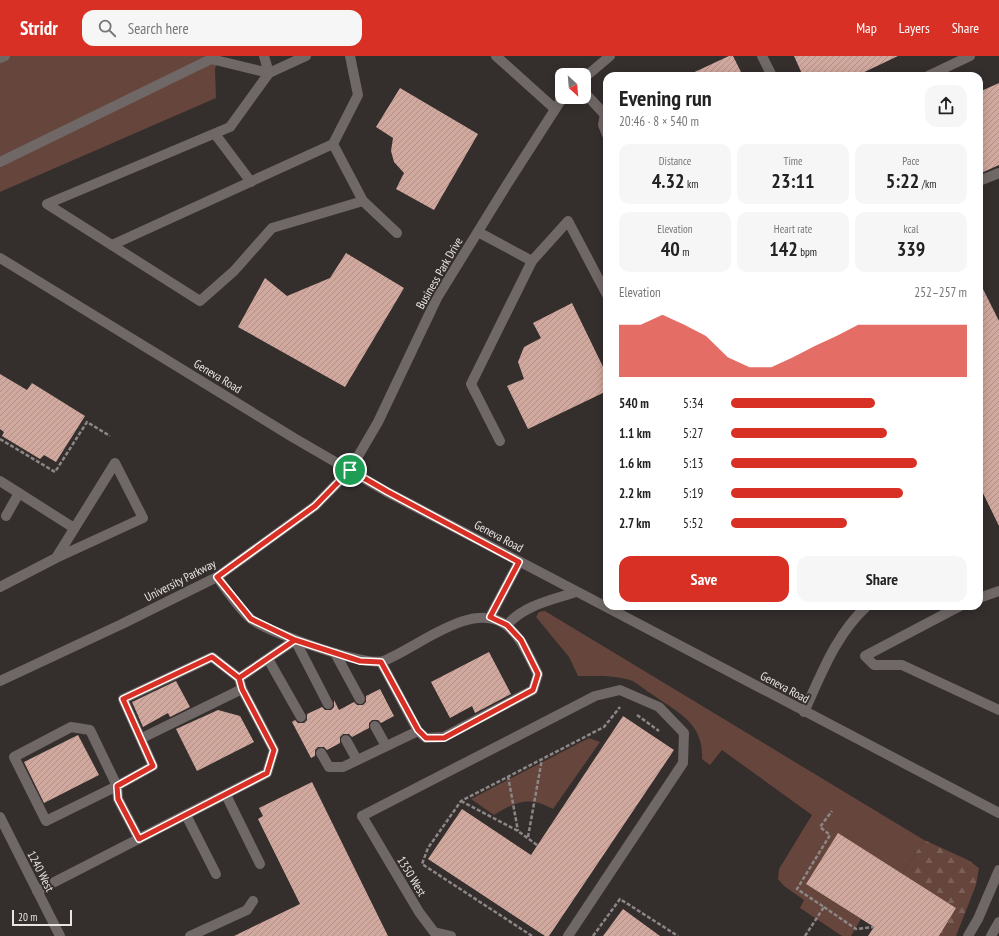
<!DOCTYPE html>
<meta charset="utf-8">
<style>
body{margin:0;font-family:"PT Sans Narrow",sans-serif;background:#f6f6f6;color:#222;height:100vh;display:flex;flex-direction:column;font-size:15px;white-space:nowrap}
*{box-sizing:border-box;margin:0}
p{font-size:13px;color:#767676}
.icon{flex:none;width:22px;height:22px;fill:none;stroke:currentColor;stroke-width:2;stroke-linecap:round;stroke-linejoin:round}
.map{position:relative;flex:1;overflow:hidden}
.details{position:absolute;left:603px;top:16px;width:380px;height:538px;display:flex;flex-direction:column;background:#fff;border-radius:12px;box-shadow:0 2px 10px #0003}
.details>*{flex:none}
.needle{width:26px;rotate:154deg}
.buttons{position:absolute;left:555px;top:12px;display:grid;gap:8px}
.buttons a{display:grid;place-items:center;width:36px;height:36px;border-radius:8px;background:#fff;box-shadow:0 2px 10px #0003;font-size:20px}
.scale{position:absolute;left:12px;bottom:10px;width:60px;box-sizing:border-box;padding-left:4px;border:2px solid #e9e5e4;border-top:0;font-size:11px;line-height:14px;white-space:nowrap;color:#e9e5e4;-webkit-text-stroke:3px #342e2d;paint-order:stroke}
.pin{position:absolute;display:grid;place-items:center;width:34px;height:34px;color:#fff;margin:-17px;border:2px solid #fff;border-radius:50%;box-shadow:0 1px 4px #0007}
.round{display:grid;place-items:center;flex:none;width:42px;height:42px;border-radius:12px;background:#f6f6f6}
.head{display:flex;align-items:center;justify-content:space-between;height:68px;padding:0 16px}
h1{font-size:22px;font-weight:600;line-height:30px}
.metrics{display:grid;grid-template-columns:repeat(3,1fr);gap:6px;height:68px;padding:4px 16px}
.metrics div{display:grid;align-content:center;border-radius:10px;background:#f6f6f6;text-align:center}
.metrics b{font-size:20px;font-weight:600}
.metrics small{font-size:11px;font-weight:400}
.metrics p{font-size:11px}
.chart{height:112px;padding:8px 16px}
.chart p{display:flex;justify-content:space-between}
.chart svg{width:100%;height:72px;margin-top:4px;fill:#d93025;opacity:.7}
.action{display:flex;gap:8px;margin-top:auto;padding:8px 16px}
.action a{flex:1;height:46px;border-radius:12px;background:#d93025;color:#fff;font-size:16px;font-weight:600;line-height:46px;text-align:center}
.action a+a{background:#f6f6f6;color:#222}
ul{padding:0 16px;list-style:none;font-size:13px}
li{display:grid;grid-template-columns:64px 48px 1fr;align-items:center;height:30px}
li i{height:10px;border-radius:5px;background:#d93025}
header{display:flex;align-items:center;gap:24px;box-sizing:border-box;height:56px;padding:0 20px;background:#d93025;color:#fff}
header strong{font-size:19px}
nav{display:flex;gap:22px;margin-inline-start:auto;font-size:14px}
.search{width:280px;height:36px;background:#f6f6f6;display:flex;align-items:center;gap:10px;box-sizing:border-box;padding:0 14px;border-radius:12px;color:#767676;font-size:15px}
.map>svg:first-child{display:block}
</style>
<header>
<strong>Stridr</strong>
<div class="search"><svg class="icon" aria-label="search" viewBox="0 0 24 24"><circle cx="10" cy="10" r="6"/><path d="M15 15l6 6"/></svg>Search here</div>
<nav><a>Map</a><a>Layers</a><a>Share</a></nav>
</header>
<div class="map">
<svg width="999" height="880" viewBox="0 0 999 880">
<defs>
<pattern id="forest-firs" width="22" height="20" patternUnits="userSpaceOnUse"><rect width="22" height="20" fill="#65453c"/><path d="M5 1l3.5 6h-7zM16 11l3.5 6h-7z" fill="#7b6058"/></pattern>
<pattern id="building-hatch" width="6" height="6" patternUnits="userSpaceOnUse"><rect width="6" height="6" fill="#d1a89d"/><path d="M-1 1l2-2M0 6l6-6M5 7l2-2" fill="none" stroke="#ae8f87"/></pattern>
</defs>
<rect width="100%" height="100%" fill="#342e2d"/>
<g fill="#65453c">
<polygon points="0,0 219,0 215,13 216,42 0,136"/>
<path d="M 545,555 L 924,784 L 902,818 L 838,778 L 806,828 L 861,863 L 851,880 L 842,880 L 800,852 L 804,844 L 784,830 L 778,823 L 779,813 L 812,759 L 722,694 L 710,709 L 702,703 C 704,668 679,657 653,639 C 646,635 638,627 630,624 C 614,619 595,620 578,620 L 569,601 L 536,561 L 539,556 Z"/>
<path d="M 589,682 L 600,686 L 553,753 C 529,740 517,745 494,759 L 471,743 Z"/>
</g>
<polygon fill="url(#forest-firs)" points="924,784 968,804 979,812 976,829 956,880 939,880 956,852 902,818"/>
<g fill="url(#building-hatch)">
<polygon points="729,0 733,0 743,20 686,20"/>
<polygon points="794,0 898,0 856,20 803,20"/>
<polygon points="999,27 999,109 979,118 979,36"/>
<polygon points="400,32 478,78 434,154 396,133 404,117 394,106 391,95 393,82 376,71"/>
<polygon points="346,197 404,232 345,331 238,271 265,222 287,240 330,222"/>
<polygon points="979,225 999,265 999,470 979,429"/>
<polygon points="572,247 607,319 607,335 528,373 507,330 524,323 518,306 524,291 541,282 533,267"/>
<polygon points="0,318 27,334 32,327 85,360 56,406 44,399 40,403 2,380 4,376 0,373"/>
<polygon points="489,596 511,638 475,657 472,650 450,662 431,626"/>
<polygon points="176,625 190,651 170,661 168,657 143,671 132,646"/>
<polygon points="380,633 394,660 381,667 378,664 372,664 369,667 369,672 352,681 349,678 343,678 340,681 340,687 327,694 324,691 318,691 315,694 315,700 311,702 292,666 295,664 298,667 304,667 307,664 307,658 322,651 325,654 331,654 334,651 334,644 339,654 354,646 357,649 363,649 366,646 366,640"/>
<polygon points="218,654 240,660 254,686 197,715 176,673"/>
<polygon points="623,660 674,694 549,880 545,880 428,803 462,753 531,799"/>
<polygon points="78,679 99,719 44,747 24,706"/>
<polygon points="312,726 388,880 234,880 300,848 258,763 263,760 259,752"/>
<polygon points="838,777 956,852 939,880 868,880 874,871 806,828"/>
<polygon points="623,853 660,880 603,880"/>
</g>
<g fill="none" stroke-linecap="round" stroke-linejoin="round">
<g stroke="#8c8786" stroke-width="2.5" stroke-dasharray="4 2" stroke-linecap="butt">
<polyline points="0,383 55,416 87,366 110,380"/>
<polyline points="637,659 659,675"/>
<polyline points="508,720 518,775"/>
<polyline points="461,745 518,775 537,789"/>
<polyline points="528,781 542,703"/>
<polyline points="824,851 856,873 874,871"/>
<polyline points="532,880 422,808 428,792 461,745 604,671 620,651"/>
<polyline points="593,880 620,843 678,880"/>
<polyline points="805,880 824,851 797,833 830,779 820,771 832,755"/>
</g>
<g stroke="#6f6866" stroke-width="10">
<polyline points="264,0 269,17"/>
<polyline points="350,0 358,39 333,88 363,145 397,177"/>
<polyline points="762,0 772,20"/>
<polyline points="0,2 5,0"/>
<polyline points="269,17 230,71 47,148 200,245 234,215 272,172 363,145"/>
<polyline points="928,20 970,0"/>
<polyline points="584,36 607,61"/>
<polyline points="605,58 603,69 607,79"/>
<polyline points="215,78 251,126"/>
<polyline points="0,106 211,3 269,17"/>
<polyline points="979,125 999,117"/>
<polyline points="478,176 532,205 568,165 607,239"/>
<polyline points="112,189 333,88"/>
<polyline points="500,385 471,328 532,205"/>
<polyline points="0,425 74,472"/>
<polyline points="6,460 19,437"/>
<path d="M 217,521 C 226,533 240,554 251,563 C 267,576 365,611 383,605 C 416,593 473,542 507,570 C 522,582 529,601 538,618 L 533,634 L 444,681 L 426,682 L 418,675 L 381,606"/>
<polyline points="0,531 56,502 143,462 115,407 56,502"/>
<polyline points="979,542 999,535"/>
<polyline points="960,550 865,600 874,609 902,609 999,654"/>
<polyline points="490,561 519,506"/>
<path d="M 507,569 C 524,549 552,544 576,536"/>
<polyline points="295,584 328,648"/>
<polyline points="335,597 360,643"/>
<polyline points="268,603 301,661"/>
<path d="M 804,656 C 821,619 836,578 867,550"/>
<polyline points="375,670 386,690"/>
<polyline points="142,682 242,633"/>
<polyline points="346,684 357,704"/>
<polyline points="321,697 329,711 343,711 418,675"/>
<polyline points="226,739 260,808"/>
<polyline points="186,759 216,818"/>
<polyline points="362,760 595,640 620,634 659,651 684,677 683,707 568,880"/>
<polyline points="139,783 118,743 117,730 46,765 14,701 71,671 90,674 117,730 153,710 123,643 212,601 239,622"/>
<polyline points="37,835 267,717 274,694 242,633 239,622 295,584"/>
<polyline points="190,880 247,854 253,845"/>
<polyline points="968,880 978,863 999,814"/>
<polyline points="991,880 999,866"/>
</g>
<g stroke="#6f6866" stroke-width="10">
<polyline points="496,0 555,53"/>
<polyline points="269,17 306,0"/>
<polyline points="362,760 419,856 434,876 451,880"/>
<polyline points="0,761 60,880"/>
</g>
<g stroke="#6f6866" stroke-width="10">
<polyline points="584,22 610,0"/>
<polyline points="350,414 378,366 437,242 506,130 563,41"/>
</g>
<g stroke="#6f6866" stroke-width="10">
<polyline points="0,202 294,382 387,436 999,757"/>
<polyline points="0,625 122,568 217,521 315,450 350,414"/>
</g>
</g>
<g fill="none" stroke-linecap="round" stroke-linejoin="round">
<g stroke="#fff" stroke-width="8">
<polyline id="route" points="350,414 315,450 217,521 251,563 295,584 239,622 242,633 274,694 267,717 139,783 118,743 117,730 153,710 123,643 212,601 239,622 295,584 360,605 381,606 418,674 426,682 444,682 533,634 538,618 521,584 507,569 490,561 519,506 388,436 350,414"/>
</g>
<use href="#route" stroke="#d93025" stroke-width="5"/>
</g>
<g text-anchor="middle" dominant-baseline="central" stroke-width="4" stroke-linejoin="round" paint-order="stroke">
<g font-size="12" fill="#e9e5e4" stroke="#342e2d">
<text transform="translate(439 217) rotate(-60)">Business Park Drive</text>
<text transform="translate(218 320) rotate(31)">Geneva Road</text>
<text transform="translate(499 480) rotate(28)">Geneva Road</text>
<text transform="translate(180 524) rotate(-27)">University Parkway</text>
<text transform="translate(785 631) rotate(28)">Geneva Road</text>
<text transform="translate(41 815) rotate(63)">1240 West</text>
<text transform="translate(412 820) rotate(59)">1350 West</text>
</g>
</g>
</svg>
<div class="buttons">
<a><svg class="needle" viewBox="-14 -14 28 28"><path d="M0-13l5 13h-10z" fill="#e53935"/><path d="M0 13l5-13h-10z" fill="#767676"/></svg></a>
</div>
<div class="scale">20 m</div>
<div class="pin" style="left:350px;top:414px;background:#1e9e55"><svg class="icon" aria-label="arrive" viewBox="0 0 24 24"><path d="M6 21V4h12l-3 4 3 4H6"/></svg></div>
<section class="details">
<div class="head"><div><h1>Evening run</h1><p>20:46 · 8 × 540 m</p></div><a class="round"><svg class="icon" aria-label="share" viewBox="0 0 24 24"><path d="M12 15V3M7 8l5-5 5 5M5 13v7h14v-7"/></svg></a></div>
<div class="metrics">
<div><p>Distance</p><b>4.32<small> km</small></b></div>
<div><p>Time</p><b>23:11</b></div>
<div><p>Pace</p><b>5:22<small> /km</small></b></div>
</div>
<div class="metrics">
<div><p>Elevation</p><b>40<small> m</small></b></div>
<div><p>Heart rate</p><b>142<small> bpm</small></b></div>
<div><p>kcal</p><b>339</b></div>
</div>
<div class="chart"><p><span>Elevation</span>252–257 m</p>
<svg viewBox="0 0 160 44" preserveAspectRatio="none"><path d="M0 44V12L10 12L20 6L30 12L40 19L50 32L60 38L70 38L80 32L90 25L100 19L110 12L120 12L130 12L140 12L150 12L160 12V44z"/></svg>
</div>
<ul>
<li><b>540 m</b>5:34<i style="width:61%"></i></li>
<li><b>1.1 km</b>5:27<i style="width:66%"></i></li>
<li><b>1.6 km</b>5:13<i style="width:79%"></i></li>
<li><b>2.2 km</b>5:19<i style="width:73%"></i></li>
<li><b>2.7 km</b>5:52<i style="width:49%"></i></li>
</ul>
<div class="action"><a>Save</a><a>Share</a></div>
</section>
</div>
